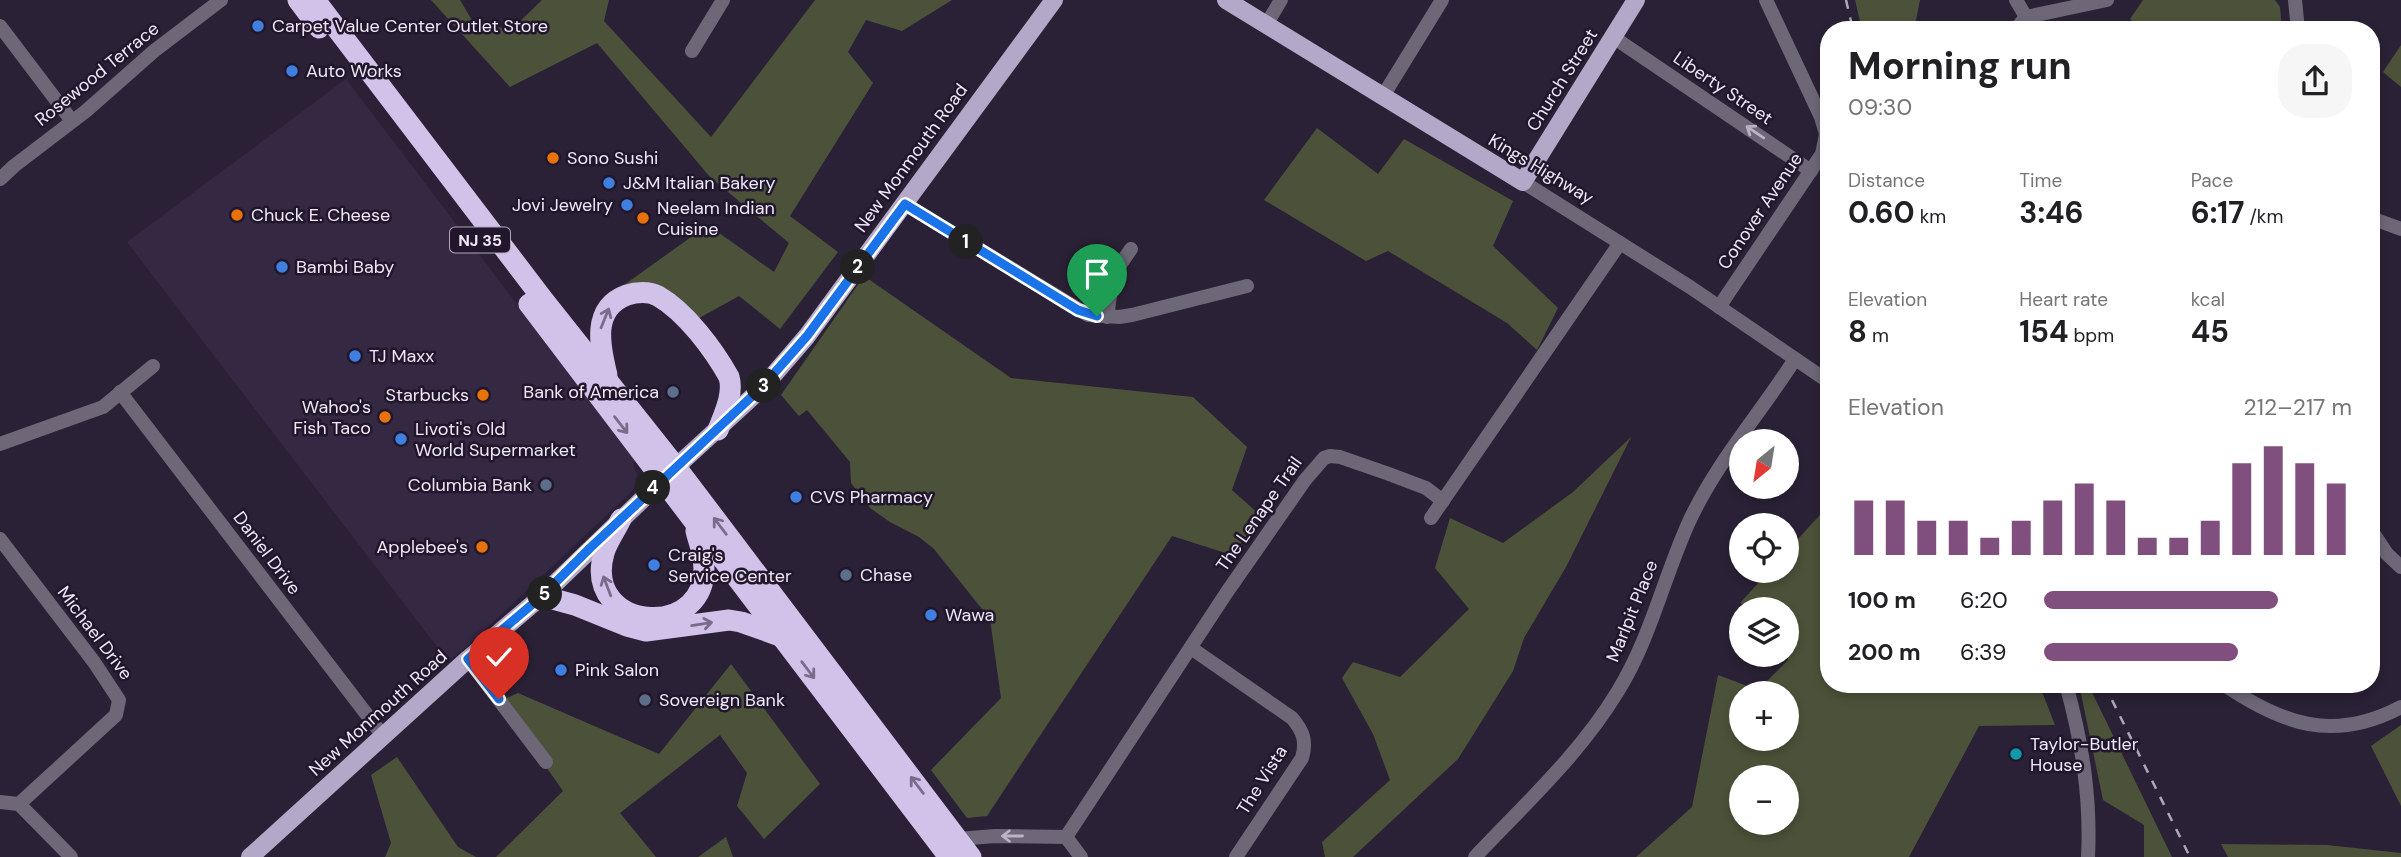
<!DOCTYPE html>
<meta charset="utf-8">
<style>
body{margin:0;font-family:"DM Sans",sans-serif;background:#f6f6f6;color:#202124;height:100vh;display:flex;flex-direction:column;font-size:26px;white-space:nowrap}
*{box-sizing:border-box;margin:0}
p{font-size:23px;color:#757577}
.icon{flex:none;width:38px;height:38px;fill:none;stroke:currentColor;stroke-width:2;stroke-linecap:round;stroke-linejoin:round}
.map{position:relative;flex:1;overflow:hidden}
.side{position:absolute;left:1820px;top:21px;width:560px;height:672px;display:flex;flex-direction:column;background:#fff;border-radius:28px;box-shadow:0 4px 10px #0003}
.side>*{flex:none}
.needle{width:46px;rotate:210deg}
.buttons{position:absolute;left:1729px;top:429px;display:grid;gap:14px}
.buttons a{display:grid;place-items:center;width:70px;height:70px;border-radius:50%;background:#fff;box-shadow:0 4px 10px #0003;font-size:35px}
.pin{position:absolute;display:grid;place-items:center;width:60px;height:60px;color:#fff;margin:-72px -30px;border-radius:50% 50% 50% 0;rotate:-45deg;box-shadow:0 0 7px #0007}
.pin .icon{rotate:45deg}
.km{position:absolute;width:35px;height:35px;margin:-18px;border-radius:50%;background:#222;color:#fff;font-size:19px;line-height:35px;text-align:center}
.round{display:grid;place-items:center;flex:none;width:74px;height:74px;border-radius:28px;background:#f6f6f6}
.summary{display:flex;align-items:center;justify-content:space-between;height:119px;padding:0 28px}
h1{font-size:38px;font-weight:700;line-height:52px}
.figures{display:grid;grid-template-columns:repeat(3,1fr);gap:10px;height:119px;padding:7px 28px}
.figures div{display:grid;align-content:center}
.figures b{font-size:30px;font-weight:700}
.figures small{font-size:19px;font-weight:400}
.figures p{font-size:19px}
.chart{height:196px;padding:14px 28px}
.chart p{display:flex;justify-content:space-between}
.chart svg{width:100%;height:126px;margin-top:7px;stroke:#814f7e;stroke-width:6}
ul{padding:0 28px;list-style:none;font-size:23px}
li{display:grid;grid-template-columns:112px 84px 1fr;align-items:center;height:52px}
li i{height:18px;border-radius:9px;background:#814f7e}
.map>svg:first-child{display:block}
</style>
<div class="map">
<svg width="2401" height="857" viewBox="0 0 2401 857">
<rect width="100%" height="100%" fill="#2b2136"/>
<polygon fill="#352843" points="346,79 636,461 633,463 637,474 633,490 468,646 448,661 127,242"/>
<g fill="#4c5239" fill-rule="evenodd">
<polygon points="431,0 460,0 473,22 511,30 542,0 609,0 604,21 711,137 815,0 952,0 902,31 866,20 848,52 873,83 790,216 838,252 780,329 739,296 692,322 617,290 708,225 774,272 789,243 710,177 597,43 510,87"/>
<polygon points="1855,0 1920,0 1914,30 1862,30"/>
<polygon points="2143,0 2275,0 2280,7 2282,30 2142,30 2130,19"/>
<polygon points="2401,45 2401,87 2383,72"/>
<polygon points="1317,128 1378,174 1404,139 1513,201 1493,246 1558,308 1537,350 1507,323 1388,251 1366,261 1264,200"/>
<polygon points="864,276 1011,378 1193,397 1247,447 1232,490 1261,516 1232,555 1172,536 987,816 967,818 931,770 1001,698 990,619 934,549 919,537 890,522 870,508 851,483 850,462 807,410 799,416 781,395"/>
<polygon points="1631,437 1566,567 1524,638 1513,671 1458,759 1353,857 1325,857 1322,842 1390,780 1373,734 1342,678 1353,662 1400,677 1469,609 1435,568 1450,518 1503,543 1573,492"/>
<path d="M 1829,505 L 1829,684 L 2039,684 L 2055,725 L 1979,726 L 1909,857 L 1636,857 L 1692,807 L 1718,675 L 1758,690 L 1788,660 L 1787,609 L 1750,609 L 1740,603 L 1769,571 L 1787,570 L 1787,551 ZM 1741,693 L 1787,693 L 1787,738 L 1741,738 ZM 1741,777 L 1787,777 L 1787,822 L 1741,822 Z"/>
<polygon points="731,664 820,784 764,839 737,806 747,773 720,735 620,813 656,857 496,857 563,791 500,701 518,693 659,754"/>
<polygon points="2079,684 2088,684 2172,857 2144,857 2144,825 2103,800"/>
<polygon points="2401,725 2401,806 2371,746"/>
<polygon points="397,757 458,847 476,857 385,857 391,843 371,775"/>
<polygon points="726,837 733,857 698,857"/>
<polygon points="2221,844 2327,845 2401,853 2401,857 2228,857"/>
</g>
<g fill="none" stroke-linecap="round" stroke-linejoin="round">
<g stroke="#6d6777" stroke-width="14">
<polyline points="2016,0 2026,17"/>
<polyline points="2295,0 2298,30"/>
<polyline points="1266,25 1281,0"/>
<polyline points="0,26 72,121"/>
<polyline points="2015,30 2026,17 2107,0"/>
<polyline points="1613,37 1811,171"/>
<polyline points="692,51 723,0"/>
<polyline points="1383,96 1442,0"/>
<polyline points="0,179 14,166 86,111 154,51 221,0"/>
<polyline points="1523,182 1690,287 1829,382"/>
<polyline points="905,204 1088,315 1119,317 1132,315 1247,286"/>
<polyline points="2371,218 2401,229"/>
<polyline points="1719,307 1822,154 1826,134 1821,117 1766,0"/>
<polyline points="1107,317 1113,275 1131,249"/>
<polyline points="120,392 384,737"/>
<polyline points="0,444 103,407 153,366"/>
<polyline points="1431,518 1620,243"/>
<polyline points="2371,530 2387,554 2401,567"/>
<polyline points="0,539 94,662 119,700 116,715 19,804"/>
<path d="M 1191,648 L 1292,718 C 1303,731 1307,741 1302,758 L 1236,857"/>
<polyline points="468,659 546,762"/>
<path d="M 2066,684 C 2082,742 2091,797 2088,857"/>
<path d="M 2223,684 C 2282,724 2333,743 2401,707"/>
<polyline points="0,802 19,804 71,857"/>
<polyline points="1066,837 1227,592 1305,480 1324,458 1330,456 1340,457 1389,474 1426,488 1443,501"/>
<polyline points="1066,837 1081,857"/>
<polyline points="958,839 995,836 1066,837"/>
<path d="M 1475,857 C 1525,804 1580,754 1618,691 C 1650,639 1663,580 1688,524 C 1715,464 1760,414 1795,359"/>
</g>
<g stroke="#b4a8c9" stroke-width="18">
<polyline points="1226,0 1523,182 1636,0"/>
<polyline points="250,857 468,659 542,596 676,467 763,387 807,336 1054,0"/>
</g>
<g stroke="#d1c2ea" stroke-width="21">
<polyline points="298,0 319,28"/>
<polyline points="315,0 542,298 676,467 971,857"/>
<polyline points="529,304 949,857"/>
<path d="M 607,375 C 600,347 591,308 627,295 C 636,292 649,291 658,296 C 686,312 714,350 729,377 C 734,394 724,414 718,430"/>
<path d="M 621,519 C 616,530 607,542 604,553 C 581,634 716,642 703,558 C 702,549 698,540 696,531"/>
<polyline points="542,596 575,605 627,626 646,631 729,620 741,622 783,637"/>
</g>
<g stroke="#aea6b7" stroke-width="2.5" stroke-dasharray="9 9" stroke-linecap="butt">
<polyline points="1846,0 1853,30"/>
<polyline points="2104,684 2190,857"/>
</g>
</g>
<defs><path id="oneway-shaft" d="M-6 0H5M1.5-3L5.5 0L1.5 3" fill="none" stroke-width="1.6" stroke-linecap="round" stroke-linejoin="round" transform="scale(1.75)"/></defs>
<g stroke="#bbb4c4">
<use href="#oneway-shaft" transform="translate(1755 132) rotate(-146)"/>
<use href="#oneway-shaft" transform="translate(1012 836) rotate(180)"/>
</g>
<g stroke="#796c8b">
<use href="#oneway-shaft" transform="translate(605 318) rotate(-68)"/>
<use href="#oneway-shaft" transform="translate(621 425) rotate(52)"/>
<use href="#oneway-shaft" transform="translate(720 526) rotate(-127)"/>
<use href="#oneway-shaft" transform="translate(607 586) rotate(-111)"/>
<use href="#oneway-shaft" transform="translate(702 624) rotate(-9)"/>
<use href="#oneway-shaft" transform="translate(808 670) rotate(53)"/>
<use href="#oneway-shaft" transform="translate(917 785) rotate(-127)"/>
</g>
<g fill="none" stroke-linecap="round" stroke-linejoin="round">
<g stroke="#fff" stroke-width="14">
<polyline id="route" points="499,699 468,659 542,596 590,548 762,387 807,336 905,204 1078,310 1097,316"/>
</g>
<use href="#route" stroke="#1a73e8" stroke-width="9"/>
</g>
<g fill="#3f7fe0" stroke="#21172c" stroke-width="2.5">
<circle cx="258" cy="26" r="7"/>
<circle cx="292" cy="71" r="7"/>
<circle cx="609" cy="183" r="7"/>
<circle cx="627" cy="205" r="7"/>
<circle cx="282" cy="267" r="7"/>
<circle cx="355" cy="356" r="7"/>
<circle cx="401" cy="439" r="7"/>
<circle cx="796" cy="497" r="7"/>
<circle cx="654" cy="565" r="7"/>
<circle cx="931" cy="615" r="7"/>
<circle cx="561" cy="670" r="7"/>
</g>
<g fill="#e8710a" stroke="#21172c" stroke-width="2.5">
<circle cx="553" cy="158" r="7"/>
<circle cx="237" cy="215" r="7"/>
<circle cx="643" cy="218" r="7"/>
<circle cx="483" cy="395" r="7"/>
<circle cx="385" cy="417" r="7"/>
<circle cx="482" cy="547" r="7"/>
</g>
<g fill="#5c6f8a" stroke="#21172c" stroke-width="2.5">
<circle cx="673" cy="392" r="7"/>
<circle cx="546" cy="485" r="7"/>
<circle cx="846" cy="575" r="7"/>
<circle cx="645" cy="700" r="7"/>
</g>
<circle fill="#0f9aa8" stroke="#21172c" stroke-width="2.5" cx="2016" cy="754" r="7"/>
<g text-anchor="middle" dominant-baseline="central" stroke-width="5" stroke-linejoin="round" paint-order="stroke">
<rect fill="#21172c" stroke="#b1a9ba" stroke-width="2" x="450" y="227.5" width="60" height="25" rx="5"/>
<g font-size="16" font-weight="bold" fill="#efe8f7">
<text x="480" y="240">NJ 35</text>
</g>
<g font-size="18" fill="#efe8f7" stroke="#21172c" text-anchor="start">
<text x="272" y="26">Carpet Value Center Outlet Store</text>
<text x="306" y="71">Auto Works</text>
<text x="567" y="158">Sono Sushi</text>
<text x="623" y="183">J&amp;M Italian Bakery</text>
<text x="613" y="205" text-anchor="end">Jovi Jewelry</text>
<text x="657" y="208">Neelam Indian<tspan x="657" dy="21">Cuisine</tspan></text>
<text x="251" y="215">Chuck E. Cheese</text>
<text x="296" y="267">Bambi Baby</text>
<text x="369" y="356">TJ Maxx</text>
<text x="659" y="392" text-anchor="end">Bank of America</text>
<text x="469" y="395" text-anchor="end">Starbucks</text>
<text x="371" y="407" text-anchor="end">Wahoo's<tspan x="371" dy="21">Fish Taco</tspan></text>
<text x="415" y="429">Livoti's Old<tspan x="415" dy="21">World Supermarket</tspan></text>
<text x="532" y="485" text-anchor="end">Columbia Bank</text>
<text x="810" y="497">CVS Pharmacy</text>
<text x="468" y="547" text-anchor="end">Applebee's</text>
<text x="668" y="555">Craig's<tspan x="668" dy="21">Service Center</tspan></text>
<text x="860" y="575">Chase</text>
<text x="945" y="615">Wawa</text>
<text x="575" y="670">Pink Salon</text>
<text x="659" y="700">Sovereign Bank</text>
<text x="2030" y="744">Taylor-Butler<tspan x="2030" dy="21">House</tspan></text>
</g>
<g font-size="18" fill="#efe8f7" stroke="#21172c">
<text transform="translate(97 74) rotate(-39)">Rosewood Terrace</text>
<text transform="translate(1562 80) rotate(-58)">Church Street</text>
<text transform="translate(1723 88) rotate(34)">Liberty Street</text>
<text transform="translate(911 158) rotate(-54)">New Monmouth Road</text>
<text transform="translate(1541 169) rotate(31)">Kings Highway</text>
<text transform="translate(1760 211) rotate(-56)">Conover Avenue</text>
<text transform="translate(1259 514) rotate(-55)">The Lenape Trail</text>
<text transform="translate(267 553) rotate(53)">Daniel Drive</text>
<text transform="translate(1632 611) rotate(-68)">Marlpit Place</text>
<text transform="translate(95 633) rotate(53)">Michael Drive</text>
<text transform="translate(378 713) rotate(-42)">New Monmouth Road</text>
<text transform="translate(1262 780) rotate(-58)">The Vista</text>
</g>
</g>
</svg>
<div class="buttons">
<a><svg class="needle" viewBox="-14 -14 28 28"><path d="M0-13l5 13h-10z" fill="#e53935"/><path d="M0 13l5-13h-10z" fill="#757577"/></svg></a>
<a><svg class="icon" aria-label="locate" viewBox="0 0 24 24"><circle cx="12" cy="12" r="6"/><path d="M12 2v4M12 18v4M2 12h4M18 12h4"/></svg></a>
<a><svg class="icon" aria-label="layers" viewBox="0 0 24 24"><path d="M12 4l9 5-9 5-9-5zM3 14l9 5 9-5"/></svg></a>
<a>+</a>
<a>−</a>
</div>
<div class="pin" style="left:1097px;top:316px;background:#1e9e55"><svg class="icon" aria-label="arrive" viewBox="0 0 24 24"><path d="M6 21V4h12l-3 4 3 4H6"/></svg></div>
<div class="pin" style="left:499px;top:699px;background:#d93025"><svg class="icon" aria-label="check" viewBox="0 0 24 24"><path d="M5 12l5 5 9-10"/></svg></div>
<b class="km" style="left:966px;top:242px">1</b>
<b class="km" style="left:858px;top:267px">2</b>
<b class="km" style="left:764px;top:386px">3</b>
<b class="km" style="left:653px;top:488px">4</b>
<b class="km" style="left:545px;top:594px">5</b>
<section class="side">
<div class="summary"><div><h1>Morning run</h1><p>09:30</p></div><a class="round"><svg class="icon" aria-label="share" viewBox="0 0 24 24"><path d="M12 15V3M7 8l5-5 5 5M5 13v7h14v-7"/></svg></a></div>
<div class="figures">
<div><p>Distance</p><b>0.60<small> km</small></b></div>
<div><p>Time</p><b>3:46</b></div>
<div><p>Pace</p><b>6:17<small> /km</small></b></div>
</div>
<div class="figures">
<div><p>Elevation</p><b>8<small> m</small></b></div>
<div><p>Heart rate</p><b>154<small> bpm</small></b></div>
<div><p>kcal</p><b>45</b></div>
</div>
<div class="chart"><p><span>Elevation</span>212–217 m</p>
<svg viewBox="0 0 160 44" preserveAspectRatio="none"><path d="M5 44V25M15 44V25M25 44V32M35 44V32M45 44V38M55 44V32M65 44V25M75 44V19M85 44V25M95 44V38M105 44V38M115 44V32M125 44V12M135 44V6M145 44V12M155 44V19"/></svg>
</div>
<ul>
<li><b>100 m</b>6:20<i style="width:76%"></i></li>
<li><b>200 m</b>6:39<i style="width:63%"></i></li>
</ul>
</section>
</div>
